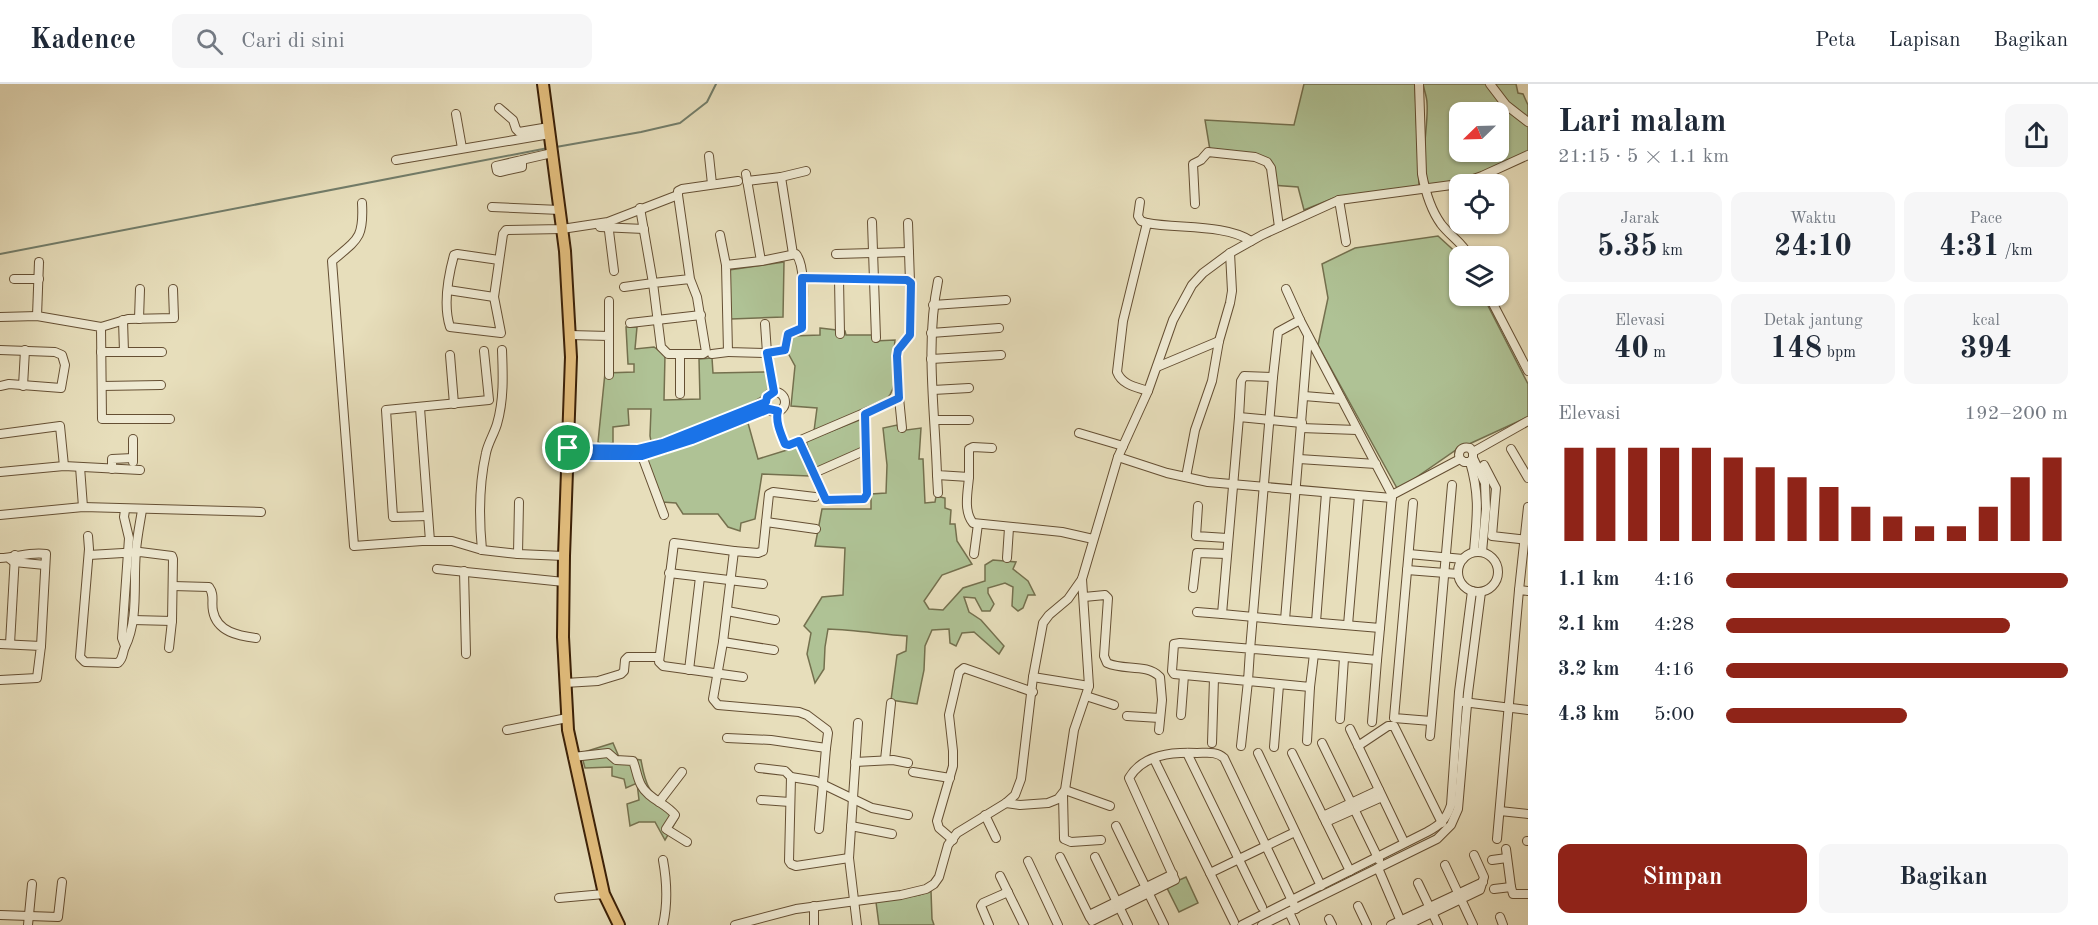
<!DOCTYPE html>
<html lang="id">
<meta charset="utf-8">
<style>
body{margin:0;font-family:"Old Standard TT",serif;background:#f6f6f7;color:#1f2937;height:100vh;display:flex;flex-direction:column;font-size:22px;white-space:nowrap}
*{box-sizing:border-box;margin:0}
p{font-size:20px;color:#747a83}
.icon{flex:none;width:33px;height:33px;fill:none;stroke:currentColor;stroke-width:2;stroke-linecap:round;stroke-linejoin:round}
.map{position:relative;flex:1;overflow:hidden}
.details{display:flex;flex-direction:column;background:#fff;width:570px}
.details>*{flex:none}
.needle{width:39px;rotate:247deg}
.tools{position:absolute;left:1449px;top:18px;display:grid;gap:12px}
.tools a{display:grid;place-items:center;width:60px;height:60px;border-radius:12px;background:#fff;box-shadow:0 2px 4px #0004;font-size:30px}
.pin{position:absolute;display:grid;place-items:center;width:51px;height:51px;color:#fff;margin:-26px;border:3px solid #fff;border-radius:50%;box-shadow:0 2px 6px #0007}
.round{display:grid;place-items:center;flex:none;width:63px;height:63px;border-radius:12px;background:#f6f6f7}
.overview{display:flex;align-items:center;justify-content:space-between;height:102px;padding:0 30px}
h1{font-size:33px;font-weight:700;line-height:45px}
.stats{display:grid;grid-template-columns:repeat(3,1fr);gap:9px;height:102px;padding:6px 30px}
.stats div{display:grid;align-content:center;border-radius:12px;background:#f6f6f7;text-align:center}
.stats b{font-size:30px;font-weight:700}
.stats small{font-size:16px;font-weight:400}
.stats p{font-size:16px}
.chart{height:168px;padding:12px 30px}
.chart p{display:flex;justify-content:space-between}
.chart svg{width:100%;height:108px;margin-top:6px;stroke:#8f2418;stroke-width:6}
.cta{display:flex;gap:12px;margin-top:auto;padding:12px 30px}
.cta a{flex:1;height:69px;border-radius:12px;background:#8f2418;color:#fff;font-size:24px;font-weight:700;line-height:69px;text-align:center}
.cta a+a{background:#f6f6f7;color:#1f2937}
ul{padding:0 30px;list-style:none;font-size:20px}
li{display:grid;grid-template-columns:96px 72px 1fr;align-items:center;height:45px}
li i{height:15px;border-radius:8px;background:#8f2418}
header{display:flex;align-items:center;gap:36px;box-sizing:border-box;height:84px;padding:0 30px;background:#fff;border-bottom:2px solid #e0e1e3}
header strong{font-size:28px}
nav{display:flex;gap:33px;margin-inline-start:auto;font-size:21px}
.search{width:420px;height:54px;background:#f6f6f7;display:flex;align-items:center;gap:15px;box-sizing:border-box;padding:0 21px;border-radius:12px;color:#747a83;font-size:22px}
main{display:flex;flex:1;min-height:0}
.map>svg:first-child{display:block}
</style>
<header>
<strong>Kadence</strong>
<div class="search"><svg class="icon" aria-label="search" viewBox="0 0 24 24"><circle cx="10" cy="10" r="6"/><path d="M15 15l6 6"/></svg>Cari di sini</div>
<nav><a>Peta</a><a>Lapisan</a><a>Bagikan</a></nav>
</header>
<main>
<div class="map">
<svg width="1528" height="841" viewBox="0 0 1528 841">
<rect width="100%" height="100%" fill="#e7debb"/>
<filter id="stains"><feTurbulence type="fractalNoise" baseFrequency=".00333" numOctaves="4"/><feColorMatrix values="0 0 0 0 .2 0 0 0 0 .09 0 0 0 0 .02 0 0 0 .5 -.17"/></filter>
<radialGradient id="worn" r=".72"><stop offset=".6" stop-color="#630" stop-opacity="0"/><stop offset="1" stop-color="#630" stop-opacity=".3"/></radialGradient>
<g fill="#afc295" stroke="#74704e" stroke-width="1.5" fill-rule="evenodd">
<polygon points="1304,0 1415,0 1419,102 1334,114 1304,126 1298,103 1271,101 1265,75 1210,66 1205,36 1294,41"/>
<path d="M 1423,0 L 1516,0 L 1518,9 L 1523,10 L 1528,21 L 1528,69 L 1470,95 L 1429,101 C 1418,79 1429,43 1427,19 C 1427,13 1424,6 1423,0 ZM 1460,28 L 1498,28 L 1498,68 L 1460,68 Z"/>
<polygon points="1438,152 1460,172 1460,212 1483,212 1528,300 1528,333 1456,366 1398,406 1318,261 1328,214 1322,180 1355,164"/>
<polygon points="784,178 783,233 731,235 729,186"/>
<path d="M 626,243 L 637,243 L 635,265 L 654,263 L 665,271 L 664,316 L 700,315 L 699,275 L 712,274 L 713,289 L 768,288 L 769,308 C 742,328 684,349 651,357 L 650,352 L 651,325 L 628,325 L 629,341 L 613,343 L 613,359 L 603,361 L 598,358 L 605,289 L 634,288 L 634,280 L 628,280 Z"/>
<path d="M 820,244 L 845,247 L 846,251 L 872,251 L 874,257 L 895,256 C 892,276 902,305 883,318 L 814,347 L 817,324 L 791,322 L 795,282 L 788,269 L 792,252 L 820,251 Z"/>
<polygon points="862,335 863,364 815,385 806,357"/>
<polygon points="748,339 758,375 800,362 809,392 762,390 755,435 741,439 740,447 728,443 718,430 683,430 676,419 662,418 644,374 665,370"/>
<path d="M 897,341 L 899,347 L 921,344 L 919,375 L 923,375 L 925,419 L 935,418 L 936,412 L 945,414 L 945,424 L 951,426 L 950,440 L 955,440 L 957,457 L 972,480 L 942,491 L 924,517 L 929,525 L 943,526 L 963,504 L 985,497 L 985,481 L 993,476 L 1016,478 L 1013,485 L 1028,497 L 1035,511 L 1028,511 L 1023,524 L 1018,527 L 1012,522 L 1013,503 L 1005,499 L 988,504 L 988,509 L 994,520 L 990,527 L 982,527 L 975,514 L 964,513 L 969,528 L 981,536 L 1004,562 L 999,570 L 974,548 L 962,549 L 956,562 L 950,559 L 949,545 L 932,546 L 925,562 L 924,586 L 917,620 L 891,616 L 897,571 L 906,567 L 907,552 C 880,550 855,546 828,545 L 825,563 L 824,585 L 815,599 L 807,570 L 811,549 L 804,542 L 822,513 L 843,511 L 845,464 L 815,462 L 822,425 L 871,425 L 871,410 L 886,409 L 887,381 L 883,344 Z"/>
<path d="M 613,659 L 619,673 L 641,676 C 647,710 651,708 676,728 L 678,734 L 665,756 L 655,738 L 639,738 L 630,742 L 627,720 L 639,716 L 637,699 L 626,704 L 624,695 L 612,692 L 612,683 L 585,684 L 581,669 Z"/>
<polygon points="1186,793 1198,819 1179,828 1166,802"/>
<polygon points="931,807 932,835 934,841 879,841 876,818 919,811"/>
</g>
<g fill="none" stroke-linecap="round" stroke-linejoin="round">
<g stroke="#727d6a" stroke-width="2">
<polyline points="556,63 641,48 680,39 707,18 716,0"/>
<polyline points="0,170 548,64"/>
</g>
<g stroke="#654f33" stroke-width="10">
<g id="minor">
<path d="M 1419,0 L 1422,90 C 1425,106 1431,126 1441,140 C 1450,152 1463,159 1469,172"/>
<polyline points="1490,0 1506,21 1528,38"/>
<polyline points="499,24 513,36 516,45 519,48 549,43"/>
<polyline points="456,30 462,64"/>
<polyline points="709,72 712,100"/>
<polyline points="396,76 550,50"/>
<polyline points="522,76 522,83 500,88 497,87 496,82 552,69"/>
<polyline points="746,90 761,177 726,181 728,268 767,269 774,308"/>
<polyline points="781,93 806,87"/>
<polyline points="747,97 781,93 793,170"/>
<polyline points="678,111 690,195 697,213 706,268 703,270 668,270 661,263 653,199 690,195"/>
<polyline points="1339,116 1346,158"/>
<polyline points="1140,118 1138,132 1141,137 1147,139"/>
<path d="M 362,119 C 364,154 358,155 332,177 L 354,462 L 422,457 L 452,457 L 482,466 L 518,470 L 564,472"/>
<polyline points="1195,120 1193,80 1201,76 1208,68 1255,73 1267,78 1271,84 1279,143"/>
<polyline points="492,123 560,126"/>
<polyline points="872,138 876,254"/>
<polyline points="608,139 614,187"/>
<polyline points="908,139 910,198"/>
<polyline points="600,143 644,145"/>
<polyline points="720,151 726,181"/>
<polyline points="836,170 909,168"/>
<path d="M 499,176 L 457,170 L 454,171 C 448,193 443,221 450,243 L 501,249 L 494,213 L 503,150 L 506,146 L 562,145 L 608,138 L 678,111 L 678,107 L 682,105 L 738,97"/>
<path d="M 761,177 L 796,170 C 807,184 802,226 802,244 L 788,250 L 785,266 L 767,269 L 765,240"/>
<polyline points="802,194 907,196 910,198 910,251 898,266 897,272 899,314"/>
<polyline points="14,195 39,195"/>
<polyline points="839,195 840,250"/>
<path d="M 938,197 C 925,261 935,326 937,391 L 969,393 C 968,407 963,427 973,439 L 1062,448 L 1093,455"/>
<polyline points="624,203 653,199 640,124"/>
<polyline points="1286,205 1300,236"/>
<polyline points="448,206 494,213"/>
<polyline points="1489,212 1528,287"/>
<polyline points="933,221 1006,216"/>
<polyline points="37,232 39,178"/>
<polyline points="0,233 37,232 101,243 102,335 170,335"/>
<polyline points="139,235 140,205"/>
<polyline points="123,236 124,268"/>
<polyline points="630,239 701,231"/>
<polyline points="101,243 128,235 174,234 173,205"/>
<polyline points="931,249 999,244"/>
<polyline points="570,251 609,252 609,291"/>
<polyline points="609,252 609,217"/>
<polyline points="1308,253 1285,536 1380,544 1392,411"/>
<polyline points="0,266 55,268 62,271 65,281 61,304 9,300 0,302"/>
<polyline points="101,268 162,268"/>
<polyline points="712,270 728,268"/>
<polyline points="450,271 454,320"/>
<polyline points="680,271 680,310"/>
<polyline points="931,275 1001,271"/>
<polyline points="1157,283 1219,257"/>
<polyline points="23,302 25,266"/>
<polyline points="102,302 161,301"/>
<polyline points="933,306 969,304"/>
<path d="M 1148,307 C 1136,303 1122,301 1117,288 L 1123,237 L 1147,139 C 1177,145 1226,140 1251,157"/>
<circle cx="775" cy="318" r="10"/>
<polyline points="1304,312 1341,315"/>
<polyline points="420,324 430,457"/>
<path d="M 778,327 C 775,337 781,350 785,360 L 789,361 L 899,314 L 902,344"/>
<polyline points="1239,333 1241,297 1244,292 1273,293"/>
<polyline points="935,336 969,336"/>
<polyline points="1301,344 1357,346"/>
<polyline points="1079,349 1123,362"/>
<polyline points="0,350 60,342 64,382"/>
<polyline points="799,357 826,416 830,417 864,415 867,410 865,330"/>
<polyline points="568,364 638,365 663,359 766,318"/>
<polyline points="1511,365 1528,394"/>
<path d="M 1473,368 L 1470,364 C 1462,362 1457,367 1460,375 L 1464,378 L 1470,378 L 1473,374 L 1473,368 L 1528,337"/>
<polyline points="567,372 642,372 692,356 769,325"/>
<polyline points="642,372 664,431"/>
<polyline points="1118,373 1167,389 1208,398 1392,414"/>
<polyline points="1473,374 1485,399 1486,425 1482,468"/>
<polyline points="1299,375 1376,380"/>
<polyline points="133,378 133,355"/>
<path d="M 1470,378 C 1480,412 1477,432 1474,467"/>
<polyline points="1484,381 1496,404 1492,452 1528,456"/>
<polyline points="80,383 83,423"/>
<polyline points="112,385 112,375 133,374"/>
<polyline points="0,388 64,382 140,386"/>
<polyline points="814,389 866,366"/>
<polyline points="937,391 938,409"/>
<polyline points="969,393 969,365 973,363 992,364"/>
<polyline points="1186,393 1195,346 1212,297 1219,257 1230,219 1232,207 1230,169"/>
<polyline points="815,413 773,408 769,410 763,467 758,469 734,467 723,558 713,615 718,621 799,628 807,631 827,646 828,649 826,664"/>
<polyline points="1413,419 1394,634 1431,637"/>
<polyline points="1198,422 1196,452 1227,454"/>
<polyline points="125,426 124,433 129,454 122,554 125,562"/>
<polyline points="0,431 83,423 261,428"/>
<polyline points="428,432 393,433 386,326 489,316 484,267"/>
<polyline points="766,438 816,445"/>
<path d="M 88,452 L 89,465 L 80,573 L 85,578 L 118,579 C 124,574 122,569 125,563 C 139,535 133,498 136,467 C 137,453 140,439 142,426"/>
<path d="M 482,466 C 479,435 479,400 486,369 C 488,359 494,350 497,340 C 504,316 503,291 502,266"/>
<polyline points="734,467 674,459 659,578 663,582 743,593"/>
<circle cx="1478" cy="488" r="20"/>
<polyline points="518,470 519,418"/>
<polyline points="974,470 978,440"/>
<polyline points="1409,470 1463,475"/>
<polyline points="89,471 140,468 172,472 173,475 172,537 133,536"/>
<path d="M 0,474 C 15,474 31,467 46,470 L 41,562"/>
<polyline points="1007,474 1009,444"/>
<polyline points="10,475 14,478 45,481"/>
<polyline points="437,485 564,498"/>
<polyline points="1407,486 1458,490"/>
<polyline points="464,487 466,570"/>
<polyline points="669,489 763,500"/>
<path d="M 173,502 L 209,503 C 215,511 211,518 213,527 C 217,548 239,552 256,554"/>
<polyline points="1193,504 1197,469 1227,470"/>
<polyline points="1519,506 1528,423"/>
<path d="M 1084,513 L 1105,511 L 1108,514 L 1104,572 L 1107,579 C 1124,587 1146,579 1160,593 L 1162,616 L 1159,646"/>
<polyline points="727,527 775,536"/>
<polyline points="1197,528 1222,530"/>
<polyline points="1285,536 1222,530 1239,333 1302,339"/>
<polyline points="1316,538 1326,409"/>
<polyline points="1348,541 1359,412"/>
<polyline points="723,558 774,566"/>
<polyline points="0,560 41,562 37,594 0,596"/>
<polyline points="10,560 15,471"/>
<polyline points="169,564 172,537"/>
<polyline points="1314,570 1377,576 1380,544"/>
<polyline points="689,586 700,493"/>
<polyline points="1033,593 1089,602"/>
<polyline points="565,599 598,597 621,590 624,587 625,576 628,573 658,573"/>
<polyline points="1086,612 1114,621"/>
<polyline points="1463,618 1528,626"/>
<polyline points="1181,631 1184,591"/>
<polyline points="1127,632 1160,634"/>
<polyline points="1340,635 1344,574"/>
<polyline points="1372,638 1377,576"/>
<polyline points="1350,645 1403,756"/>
<polyline points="507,646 567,634"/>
<polyline points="1430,652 1452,401"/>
<polyline points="727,654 771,656 826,664 819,745"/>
<polyline points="1307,657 1310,603"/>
<polyline points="1212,659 1214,594"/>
<polyline points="1322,659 1379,776"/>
<polyline points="1241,662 1248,597 1174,590 1172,587 1174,560 1180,559 1314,570 1310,603 1248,597 1250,566 1273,293 1278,248 1300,236 1392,411 1460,375"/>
<polyline points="1358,662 1388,642 1394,642 1442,739"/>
<polyline points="1274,663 1279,601"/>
<polyline points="1187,669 1262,823"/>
<polyline points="1258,669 1321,802"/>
<polyline points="1292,669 1350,787"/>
<path d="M 573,673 L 608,669 L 616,676 L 633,677 C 636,684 637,694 641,701 C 648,715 666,719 675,731 L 666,745 L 687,758"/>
<polyline points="1154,675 1234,838"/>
<polyline points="885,676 891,619"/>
<polyline points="855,678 893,676 908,679"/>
<polyline points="759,684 785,687 791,693 816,697 872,724 908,731"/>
<polyline points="913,688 950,694"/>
<polyline points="791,693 789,777 791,780 796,782 849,774"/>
<polyline points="1065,706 1110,722"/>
<polyline points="1063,711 1064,755 1071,758 1101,756"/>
<polyline points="761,716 790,718"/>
<polyline points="659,718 682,688"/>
<polyline points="1006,719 1020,721 1048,719 1058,715 1065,706 1074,646 1089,602 1082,495"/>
<polyline points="1500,727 1528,730"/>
<polyline points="985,731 996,754"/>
<polyline points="1323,732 1379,706"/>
<polyline points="1326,738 1382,713"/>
<polyline points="851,742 892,750"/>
<polyline points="1116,742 1164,841"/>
<polyline points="1497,755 1519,506 1528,507"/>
<polyline points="953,756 939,744 937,737 953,682 953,667 949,631 959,588 964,584 1033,608"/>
<polyline points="1527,757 1528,757"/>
<polyline points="1506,765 1511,803"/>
<polyline points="1060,773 1090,834"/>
<polyline points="1095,773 1128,841"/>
<polyline points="1492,776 1507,774"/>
<polyline points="1028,777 1058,841"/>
<polyline points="1445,781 1473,841"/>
<polyline points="1378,784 1402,840"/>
<polyline points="1210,789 1295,748"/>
<polyline points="1000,792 1024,841"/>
<polyline points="1418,799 1438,841"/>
<polyline points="1494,805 1511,803 1513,810 1528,810"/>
<polyline points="559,814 604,810"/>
<polyline points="814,822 814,841"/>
<polyline points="1358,822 1367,841"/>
<polyline points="1289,828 1295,841"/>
<polyline points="0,831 58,833 62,798"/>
<polyline points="1089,831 1173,790"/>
<polyline points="1500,833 1503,841"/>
<polyline points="1329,835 1332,841"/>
<path d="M 1092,837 L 1175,796 L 1129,694 C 1143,670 1173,668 1197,669 C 1207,669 1216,667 1224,674 L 1296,825"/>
<polyline points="28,841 32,800"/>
<path d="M 663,841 C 668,819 667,798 663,776"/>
<polyline points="735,841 796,825 901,811 926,805 934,800 939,793 948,761 957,749 1006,719 1015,711 1021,695 1033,593 1043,539 1049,531 1068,515 1082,495 1118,373 1148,307 1173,236 1192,201 1203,189 1230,169 1262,151 1339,116 1459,100 1482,92 1528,71"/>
<polyline points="857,841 849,774 858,639"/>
<polyline points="989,841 981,822 983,819 1008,808"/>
<path d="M 1242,841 L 1427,748 C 1440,741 1446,736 1451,721 L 1459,608 L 1472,507"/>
<polyline points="1262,841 1437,755 1451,741 1458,725 1468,609 1481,508"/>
<polyline points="1391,841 1483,798"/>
<polyline points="1407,841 1480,806 1484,793 1474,771"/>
</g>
</g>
<g stroke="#3a1f06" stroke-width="14">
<polyline id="major" points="543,0 565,167 571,273 564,472 563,553 568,646 604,810 619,841"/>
</g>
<use href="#minor" stroke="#efead3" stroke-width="8"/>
<use href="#major" stroke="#e4bf7e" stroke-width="10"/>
</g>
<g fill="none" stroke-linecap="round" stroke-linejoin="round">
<g stroke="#fff" stroke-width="12">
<path id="route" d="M 802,194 L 907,196 L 911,199 L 910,251 L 898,266 L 897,272 L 899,314 L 865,330 L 867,410 L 864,415 L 826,416 L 799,357 L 789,361 L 785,360 C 781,350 775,337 778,327 L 769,325 L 692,356 L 642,372 L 567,372 L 568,364 L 638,365 L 663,359 L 766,318 L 767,313 L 774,308 L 767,269 L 785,266 L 788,250 L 802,244 Z"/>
</g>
<use href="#route" stroke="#1a73e8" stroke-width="8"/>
</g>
<rect width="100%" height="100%" filter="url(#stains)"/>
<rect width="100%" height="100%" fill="url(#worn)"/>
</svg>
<div class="tools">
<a><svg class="needle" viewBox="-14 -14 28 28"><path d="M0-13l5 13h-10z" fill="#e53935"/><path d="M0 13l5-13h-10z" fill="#747a83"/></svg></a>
<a><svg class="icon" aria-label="locate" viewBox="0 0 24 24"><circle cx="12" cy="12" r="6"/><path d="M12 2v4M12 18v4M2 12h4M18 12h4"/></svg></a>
<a><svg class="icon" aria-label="layers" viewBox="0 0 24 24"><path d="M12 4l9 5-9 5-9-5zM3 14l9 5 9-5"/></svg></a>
</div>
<div class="pin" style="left:568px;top:364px;background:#1e9e55"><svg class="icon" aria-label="arrive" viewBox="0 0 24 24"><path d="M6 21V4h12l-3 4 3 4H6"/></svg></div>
</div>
<section class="details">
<div class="overview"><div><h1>Lari malam</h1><p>21:15 · 5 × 1.1 km</p></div><a class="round"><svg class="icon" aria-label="share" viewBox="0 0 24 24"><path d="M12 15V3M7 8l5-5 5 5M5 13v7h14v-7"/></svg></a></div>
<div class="stats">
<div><p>Jarak</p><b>5.35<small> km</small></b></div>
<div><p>Waktu</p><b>24:10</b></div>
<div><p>Pace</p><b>4:31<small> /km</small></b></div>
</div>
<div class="stats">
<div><p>Elevasi</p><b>40<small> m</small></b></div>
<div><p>Detak jantung</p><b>148<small> bpm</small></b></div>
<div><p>kcal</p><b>394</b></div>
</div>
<div class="chart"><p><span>Elevasi</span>192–200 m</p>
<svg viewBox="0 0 160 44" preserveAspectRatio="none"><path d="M5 44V6M15 44V6M25 44V6M35 44V6M45 44V6M55 44V10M65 44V14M75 44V18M85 44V22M95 44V30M105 44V34M115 44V38M125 44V38M135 44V30M145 44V18M155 44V10"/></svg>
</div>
<ul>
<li><b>1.1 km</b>4:16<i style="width:100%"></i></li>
<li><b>2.1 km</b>4:28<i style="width:83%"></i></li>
<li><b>3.2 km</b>4:16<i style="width:100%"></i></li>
<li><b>4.3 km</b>5:00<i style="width:53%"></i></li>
</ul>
<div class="cta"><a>Simpan</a><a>Bagikan</a></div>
</section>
</main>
